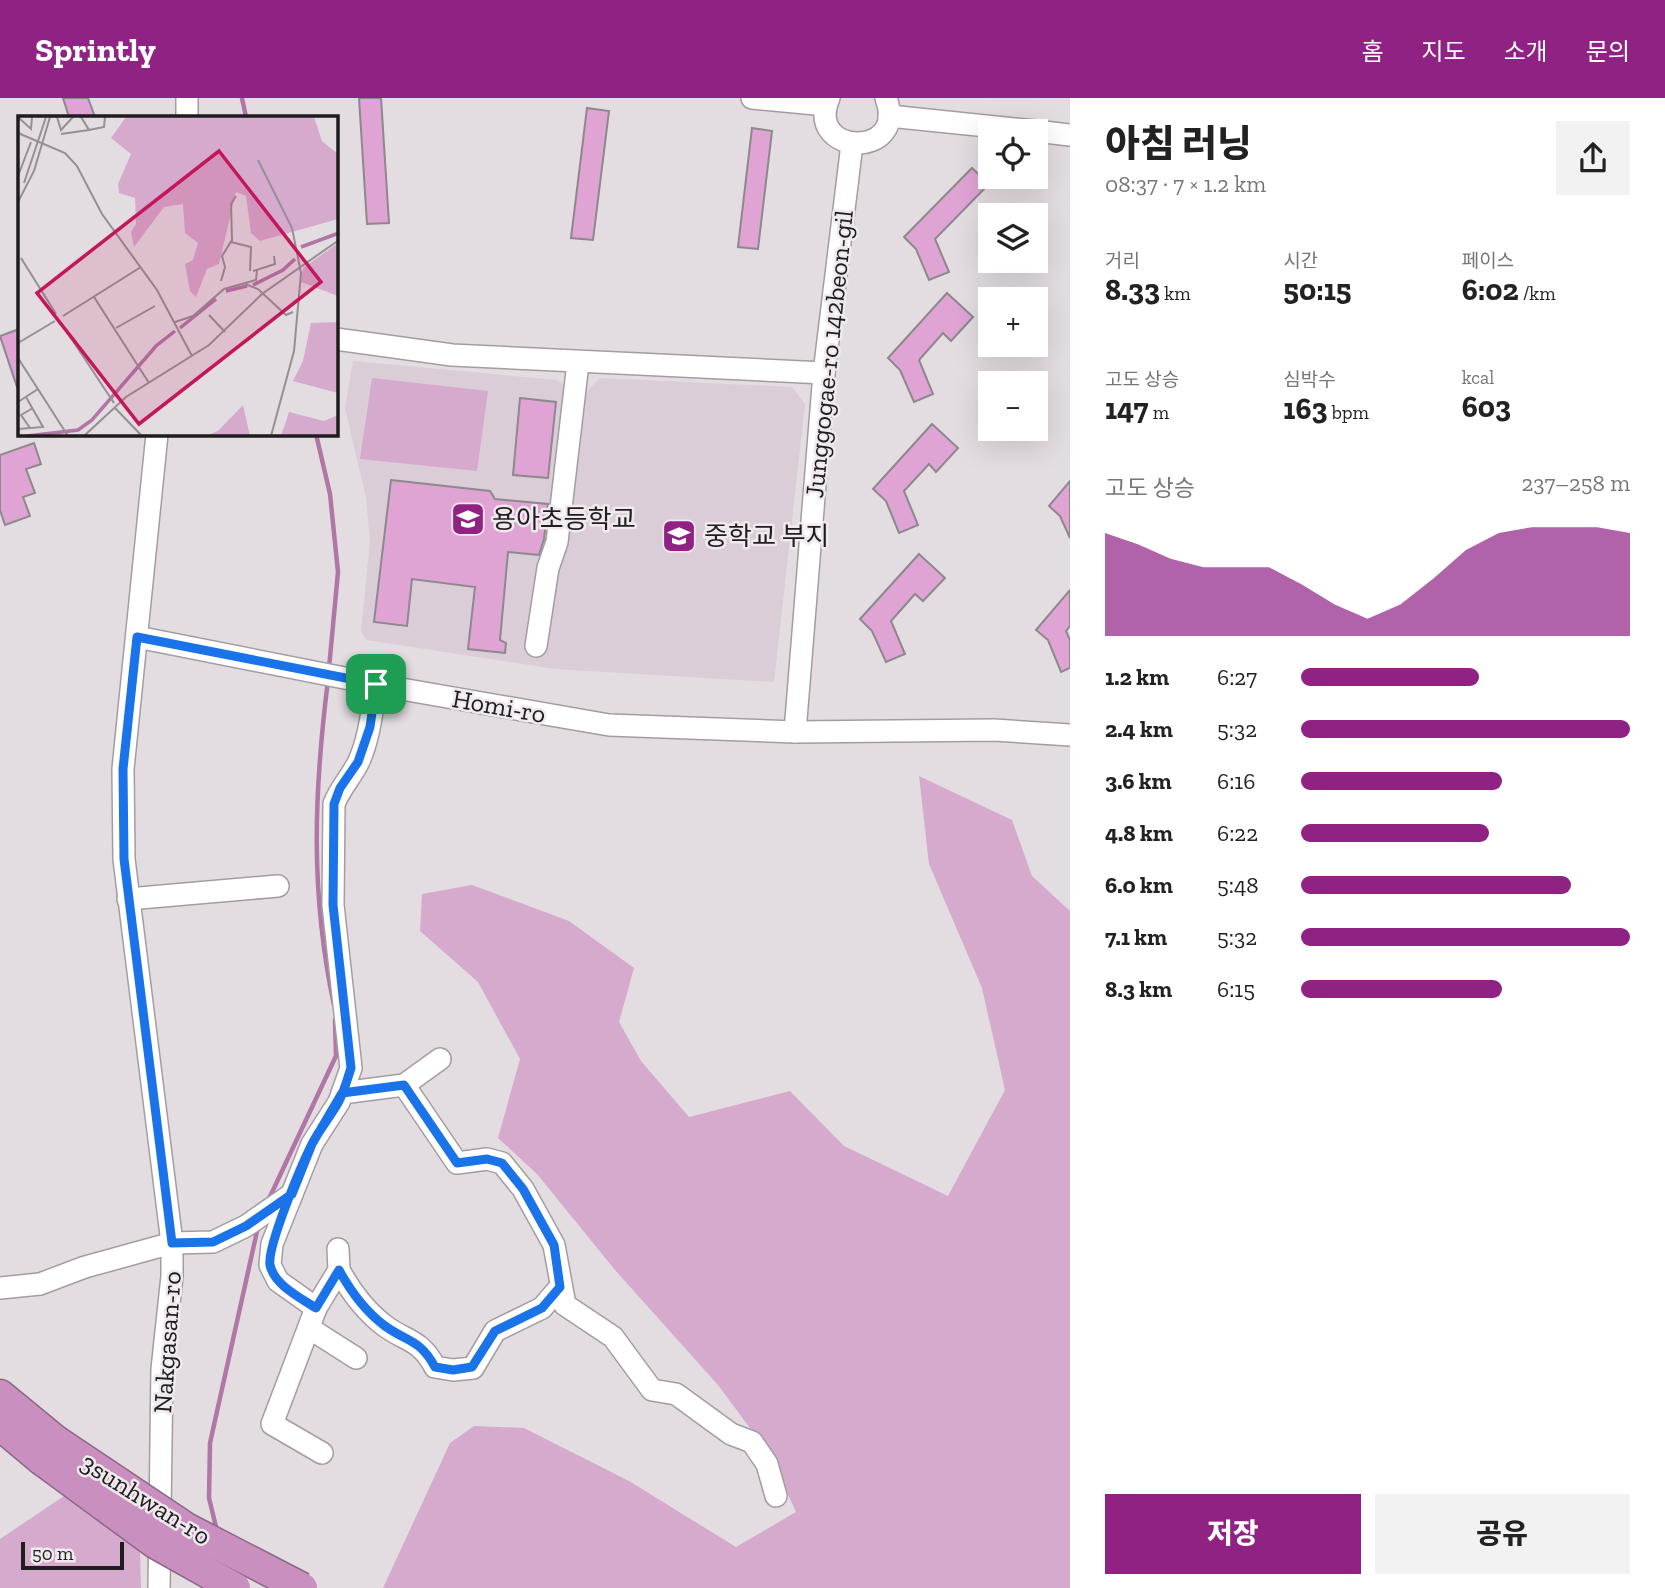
<!DOCTYPE html>
<html lang="ko">
<meta charset="utf-8">
<style>
body{margin:0;font-family:"Zilla Slab","Noto Sans KR",serif;background:#f2f2f2;color:#222;height:100vh;display:flex;flex-direction:column;font-size:26px;white-space:nowrap}
*{box-sizing:border-box;margin:0}
p{font-size:23px;color:#767676}
.icon{flex:none;width:38px;height:38px;fill:none;stroke:currentColor;stroke-width:2;stroke-linecap:round;stroke-linejoin:round}
.map{position:relative;flex:1;overflow:hidden}
.sheet{display:flex;flex-direction:column;background:#fff;width:595px}
.sheet>*{flex:none}
.controls{position:absolute;left:978px;top:21px;display:grid;gap:14px}
.controls a{display:grid;place-items:center;width:70px;height:70px;border-radius:0px;background:#fff;box-shadow:0 7px 28px #0002;font-size:35px}
.scale{position:absolute;left:21px;bottom:18px;width:103px;box-sizing:border-box;padding-left:7px;border:4px solid #1e1c1e;border-top:0;font-size:19px;line-height:24px;white-space:nowrap;color:#1e1c1e;-webkit-text-stroke:5px #f0e9ee;paint-order:stroke}
.pin{position:absolute;display:grid;place-items:center;width:60px;height:60px;color:#fff;margin:-30px;border-radius:14px;box-shadow:0 4px 10px #0006}
.round{display:grid;place-items:center;flex:none;width:74px;height:74px;border-radius:0px;background:#f2f2f2}
.head{display:flex;align-items:center;justify-content:space-between;height:119px;padding:0 35px}
h1{font-size:38px;font-weight:800;line-height:52px}
.stats{display:grid;grid-template-columns:repeat(3,1fr);gap:10px;height:119px;padding:7px 35px}
.stats div{display:grid;align-content:center}
.stats b{font-size:30px;font-weight:800}
.stats small{font-size:19px;font-weight:400}
.stats p{font-size:19px}
.chart{height:196px;padding:14px 35px}
.chart p{display:flex;justify-content:space-between}
.chart svg{width:100%;height:126px;margin-top:7px;fill:#902284;opacity:.7}
.cta{display:flex;gap:14px;margin-top:auto;padding:14px 35px}
.cta a{flex:1;height:80px;border-radius:0px;background:#902284;color:#fff;font-size:28px;font-weight:800;line-height:80px;text-align:center}
.cta a+a{background:#f2f2f2;color:#222}
ul{padding:0 35px;list-style:none;font-size:23px}
li{display:grid;grid-template-columns:112px 84px 1fr;align-items:center;height:52px}
li i{height:18px;border-radius:9px;background:#902284}
header{display:flex;align-items:center;gap:42px;box-sizing:border-box;height:98px;padding:0 35px;background:#902284;color:#fff}
header strong{font-size:33px}
nav{display:flex;gap:38px;margin-inline-start:auto;font-size:24px}
main{display:flex;flex:1;min-height:0}
.map>svg:first-child{display:block}
</style>
<header>
<strong>Sprintly</strong>
<nav><a>홈</a><a>지도</a><a>소개</a><a>문의</a></nav>
</header>
<main>
<div class="map">
<svg width="1070" height="1490" viewBox="0 0 1070 1490">
<rect width="100%" height="100%" fill="#e3dce1"/>
<polygon fill="#dacdd7" points="353,263 557,282 580,300 600,280 792,289 805,306 774,584 555,571 366,542 361,533 370,443 366,399 345,310"/>
<g fill="#d6aacd">
<polygon points="372,280 488,293 477,373 360,361"/>
<polygon points="919,678 1012,722 1032,778 1070,813 1070,1490 383,1490 450,1345 474,1328 524,1330 629,1383 736,1449 796,1414 770,1357 718,1287 615,1172 537,1076 498,1040 520,961 478,884 420,833 422,796 472,787 569,823 634,870 619,924 641,963 689,1019 790,993 844,1048 948,1098 1005,992 982,890 929,766"/>
<polygon points="79,1388 140,1453 141,1490 0,1490 0,1441"/>
</g>
<g fill="none" stroke-linecap="round" stroke-linejoin="round">
<g stroke="#b076a6" stroke-width="4.5">
<polyline points="242,0 246,19"/>
<polyline points="316,336 330,396 338,474 329,570"/>
<path d="M 328,582 C 314,694 310,795 334,907"/>
<polyline points="267,1105 336,958 335,922"/>
<polyline points="217,1433 209,1400 210,1345 258,1129"/>
</g>
</g>
<g fill="#dfa3d4" stroke="#8d888c" stroke-width="2">
<polygon points="63,0 88,0 95,19 69,19"/>
<polygon points="359,0 381,0 389,125 367,126"/>
<polygon points="587,10 609,13 593,142 571,140"/>
<polygon points="752,30 772,33 758,151 738,149"/>
<polygon points="972,70 989,86 935,141 949,174 929,182 916,151 904,139"/>
<polygon points="947,195 973,219 951,243 943,235 919,262 933,296 914,304 900,272 888,260"/>
<polygon points="19,231 19,289 17,289 0,238"/>
<polygon points="520,300 556,304 548,380 513,377"/>
<polygon points="932,326 958,350 936,374 929,366 904,393 918,427 899,435 886,403 873,391"/>
<polygon points="34,345 41,366 26,371 35,395 23,399 30,418 5,427 0,412 0,357"/>
<polygon points="391,382 490,393 495,401 548,406 544,441 539,457 508,454 500,542 506,545 505,555 468,551 475,489 412,481 407,528 374,524"/>
<polygon points="1070,383 1070,440 1060,418 1049,408"/>
<polygon points="919,456 945,480 923,503 915,496 891,523 905,556 886,564 872,533 860,521"/>
<polygon points="1070,492 1070,528 1066,533 1070,542 1070,570 1061,574 1048,542 1036,532"/>
</g>
<g fill="none" stroke-linecap="round" stroke-linejoin="round">
<g stroke="#a39da2" stroke-width="24">
<g id="minor">
<polyline points="187,0 187,19"/>
<polyline points="752,0 826,7"/>
<path d="M 829,0 C 804,58 909,62 886,0"/>
<polyline points="889,18 1035,33"/>
<polyline points="1036,33 1070,37"/>
<polyline points="336,241 452,257 824,275"/>
<polyline points="157,336 123,671 124,761 172,1145 172,1178 162,1271 159,1490"/>
<polyline points="137,539 390,589 609,627 795,634 994,632 1070,637"/>
<polyline points="536,548 548,470 557,444 578,265"/>
<polyline points="795,634 824,275 852,46"/>
<polyline points="128,801 278,788"/>
<polyline points="404,987 457,1065 487,1061 502,1065 523,1091 554,1147 565,1207 613,1239 652,1292 676,1296 731,1336 752,1344 767,1366 776,1398"/>
<polyline points="342,995 404,987 440,961"/>
<path d="M 339,1172 C 351,1194 365,1213 385,1228 C 407,1244 420,1241 435,1269 L 453,1272 L 473,1270 L 495,1233 L 542,1210 L 560,1189"/>
<polyline points="0,1190 40,1186 85,1169 172,1145 213,1144 246,1128 292,1096"/>
<path d="M 316,1210 L 278,1183 L 270,1167 L 272,1146 L 312,1046 L 339,1004 L 351,970 L 333,807 L 334,706 C 340,690 352,678 359,663 C 370,638 372,612 376,586"/>
<polyline points="309,1230 356,1260"/>
<polyline points="322,1355 272,1326 316,1210 339,1172 338,1151"/>
</g>
</g>
<g stroke="#8d6787" stroke-width="33">
<g id="highway">
<polyline points="0,1297 56,1343"/>
<polyline points="0,1327 42,1362"/>
</g>
</g>
<use href="#minor" stroke="#fff" stroke-width="21"/>
<use href="#highway" stroke="#c990bf" stroke-width="30"/>
<g stroke="#8d6787" stroke-width="33" stroke-linecap="butt">
<g id="highway-bridge">
<polyline points="56,1343 186,1430 302,1490"/>
<polyline points="42,1362 155,1445 235,1490"/>
</g>
</g>
<use href="#highway-bridge" stroke="#c990bf" stroke-width="30"/>
</g>
<g fill="none" stroke-linecap="round" stroke-linejoin="round">
<g stroke="#fff" stroke-width="14">
<path id="route" d="M 376,586 L 137,539 L 123,671 L 124,761 L 172,1145 L 213,1144 L 246,1128 L 292,1096 L 312,1046 L 342,995 L 404,987 L 457,1065 L 487,1061 L 502,1065 L 523,1091 L 554,1147 L 560,1189 L 542,1210 L 495,1233 L 472,1269 L 453,1272 L 435,1269 C 420,1241 407,1244 385,1228 C 365,1213 351,1194 339,1172 L 316,1210 C 301,1200 274,1187 270,1167 C 267,1148 302,1066 312,1046 C 319,1032 330,1019 338,1005 C 344,994 347,982 351,970 L 333,807 L 334,706 L 340,690 L 358,664 L 370,629 L 376,586"/>
</g>
<use href="#route" stroke="#1a73e8" stroke-width="9"/>
</g>
<defs>
<g id="school-square" transform="scale(1.75)"><rect x="-9" y="-9" width="18" height="18" rx="4" fill="#902284" stroke="#f0e9ee"/><path d="M0-5L7-2L0 1L-7-2ZM-4 1L0 2.5L4 1V4Q0 6-4 4Z" fill="#fff"/></g>
</defs>
<g fill-rule="evenodd">
<use href="#school-square" x="468" y="421"/>
<use href="#school-square" x="679" y="438"/>
</g>
<g text-anchor="middle" dominant-baseline="central" stroke-width="5" stroke-linejoin="round" paint-order="stroke">
<g font-size="26" fill="#1e1c1e" stroke="#f0e9ee">
<text transform="translate(829 256) rotate(-84)">Junggogae-ro 142beon-gil</text>
<text transform="translate(499 608) rotate(10)">Homi-ro</text>
<text transform="translate(167 1244) rotate(-86)">Nakgasan-ro</text>
<text transform="translate(146 1401) rotate(32)">3sunhwan-ro</text>
</g>
<g font-size="26" fill="#1e1c1e" stroke="#f0e9ee" text-anchor="start">
<text x="492" y="421">용아초등학교</text>
<text x="704" y="438">중학교 부지</text>
</g>
</g>
<g transform="translate(18 18)">
<rect width="320" height="320" fill="#e3dce1"/>
<path d="M 108,1 L 296,1 L 304,25 L 320,38 L 320,103 L 242,125 L 233,117 L 228,80 L 218,76 L 201,148 L 189,153 L 178,181 L 172,175 L 167,148 L 175,144 L 180,127 L 167,117 L 165,88 L 146,91 L 116,131 L 113,116 L 118,108 L 117,82 L 101,77 L 100,68 L 113,38 L 93,22 ZM 320,127 L 320,180 L 283,166 L 285,152 ZM 321,206 L 320,277 L 275,265 L 285,245 L 293,207 ZM 225,289 L 232,320 L 187,320 L 200,315 ZM 271,296 L 306,305 L 320,299 L 320,320 L 263,320 Z" fill="#d6aacd"/>
<path fill="none" stroke="#b076a6" stroke-width="3.5" d="M 283,131 L 321,117M 235,169 L 265,154 L 277,143M 208,175 L 229,170M 162,212 L 198,183M 9,320 L 60,314 L 74,304 L 138,230 L 157,215"/>
<path fill="none" stroke="#948f93" stroke-width="2" d="M 0,1 L 13,13 L 14,1M 39,1 L 43,14 L 55,1M 71,14 L 86,11 L 87,1M 0,17 L 47,37 L 59,50 L 84,98 L 139,174 L 174,240M 43,18 L 71,14 L 63,1M 240,44 L 274,112 L 283,157 L 276,235 L 253,320M 0,60 L 13,26M 6,67 L 28,1M 0,86 L 16,55 L 32,1M 213,126 L 233,131 L 232,155M 3,142 L 38,198M 235,155 L 257,148 L 256,140M 203,165 L 207,151 L 204,140 L 214,124 L 213,88 L 218,80M 227,168 L 240,173 L 268,199 L 275,196M 76,181 L 131,267M 191,199 L 207,216M 45,200 L 123,151M 157,206 L 175,200 L 206,173 L 238,164 L 239,154M 43,207 L 96,287M 98,212 L 137,190M 0,227 L 37,205M 0,242 L 50,320M 0,286 L 20,273M 97,292 L 124,320M 12,312 L 3,299 L 15,292M 0,313 L 25,311 L 8,281M 66,320 L 108,281 L 191,229 L 244,178 L 321,124"/>
<path fill="#c2185b" fill-opacity="0.15" stroke="#c2185b" stroke-width="3.5" d="M 201,35 L 303,166 L 121,308 L 19,177 Z"/>
<rect width="320" height="320" fill="none" stroke="#1e1c1e" stroke-width="3.5"/>
</g>
</svg>
<div class="controls">
<a><svg class="icon" aria-label="locate" viewBox="0 0 24 24"><circle cx="12" cy="12" r="6"/><path d="M12 2v4M12 18v4M2 12h4M18 12h4"/></svg></a>
<a><svg class="icon" aria-label="layers" viewBox="0 0 24 24"><path d="M12 4l9 5-9 5-9-5zM3 14l9 5 9-5"/></svg></a>
<a>+</a>
<a>−</a>
</div>
<div class="scale">50 m</div>
<div class="pin" style="left:376px;top:586px;background:#1e9e55"><svg class="icon" aria-label="arrive" viewBox="0 0 24 24"><path d="M6 21V4h12l-3 4 3 4H6"/></svg></div>
</div>
<section class="sheet">
<div class="head"><div><h1>아침 러닝</h1><p>08:37 · 7 × 1.2 km</p></div><a class="round"><svg class="icon" aria-label="share" viewBox="0 0 24 24"><path d="M12 15V3M7 8l5-5 5 5M5 13v7h14v-7"/></svg></a></div>
<div class="stats">
<div><p>거리</p><b>8.33<small> km</small></b></div>
<div><p>시간</p><b>50:15</b></div>
<div><p>페이스</p><b>6:02<small> /km</small></b></div>
</div>
<div class="stats">
<div><p>고도 상승</p><b>147<small> m</small></b></div>
<div><p>심박수</p><b>163<small> bpm</small></b></div>
<div><p>kcal</p><b>603</b></div>
</div>
<div class="chart"><p><span>고도 상승</span>237–258 m</p>
<svg viewBox="0 0 160 44" preserveAspectRatio="none"><path d="M0 44V8L10 12L20 17L30 20L40 20L50 20L60 26L70 33L80 38L90 33L100 24L110 14L120 8L130 6L140 6L150 6L160 8V44z"/></svg>
</div>
<ul>
<li><b>1.2 km</b>6:27<i style="width:54%"></i></li>
<li><b>2.4 km</b>5:32<i style="width:100%"></i></li>
<li><b>3.6 km</b>6:16<i style="width:61%"></i></li>
<li><b>4.8 km</b>6:22<i style="width:57%"></i></li>
<li><b>6.0 km</b>5:48<i style="width:82%"></i></li>
<li><b>7.1 km</b>5:32<i style="width:100%"></i></li>
<li><b>8.3 km</b>6:15<i style="width:61%"></i></li>
</ul>
<div class="cta"><a>저장</a><a>공유</a></div>
</section>
</main>
